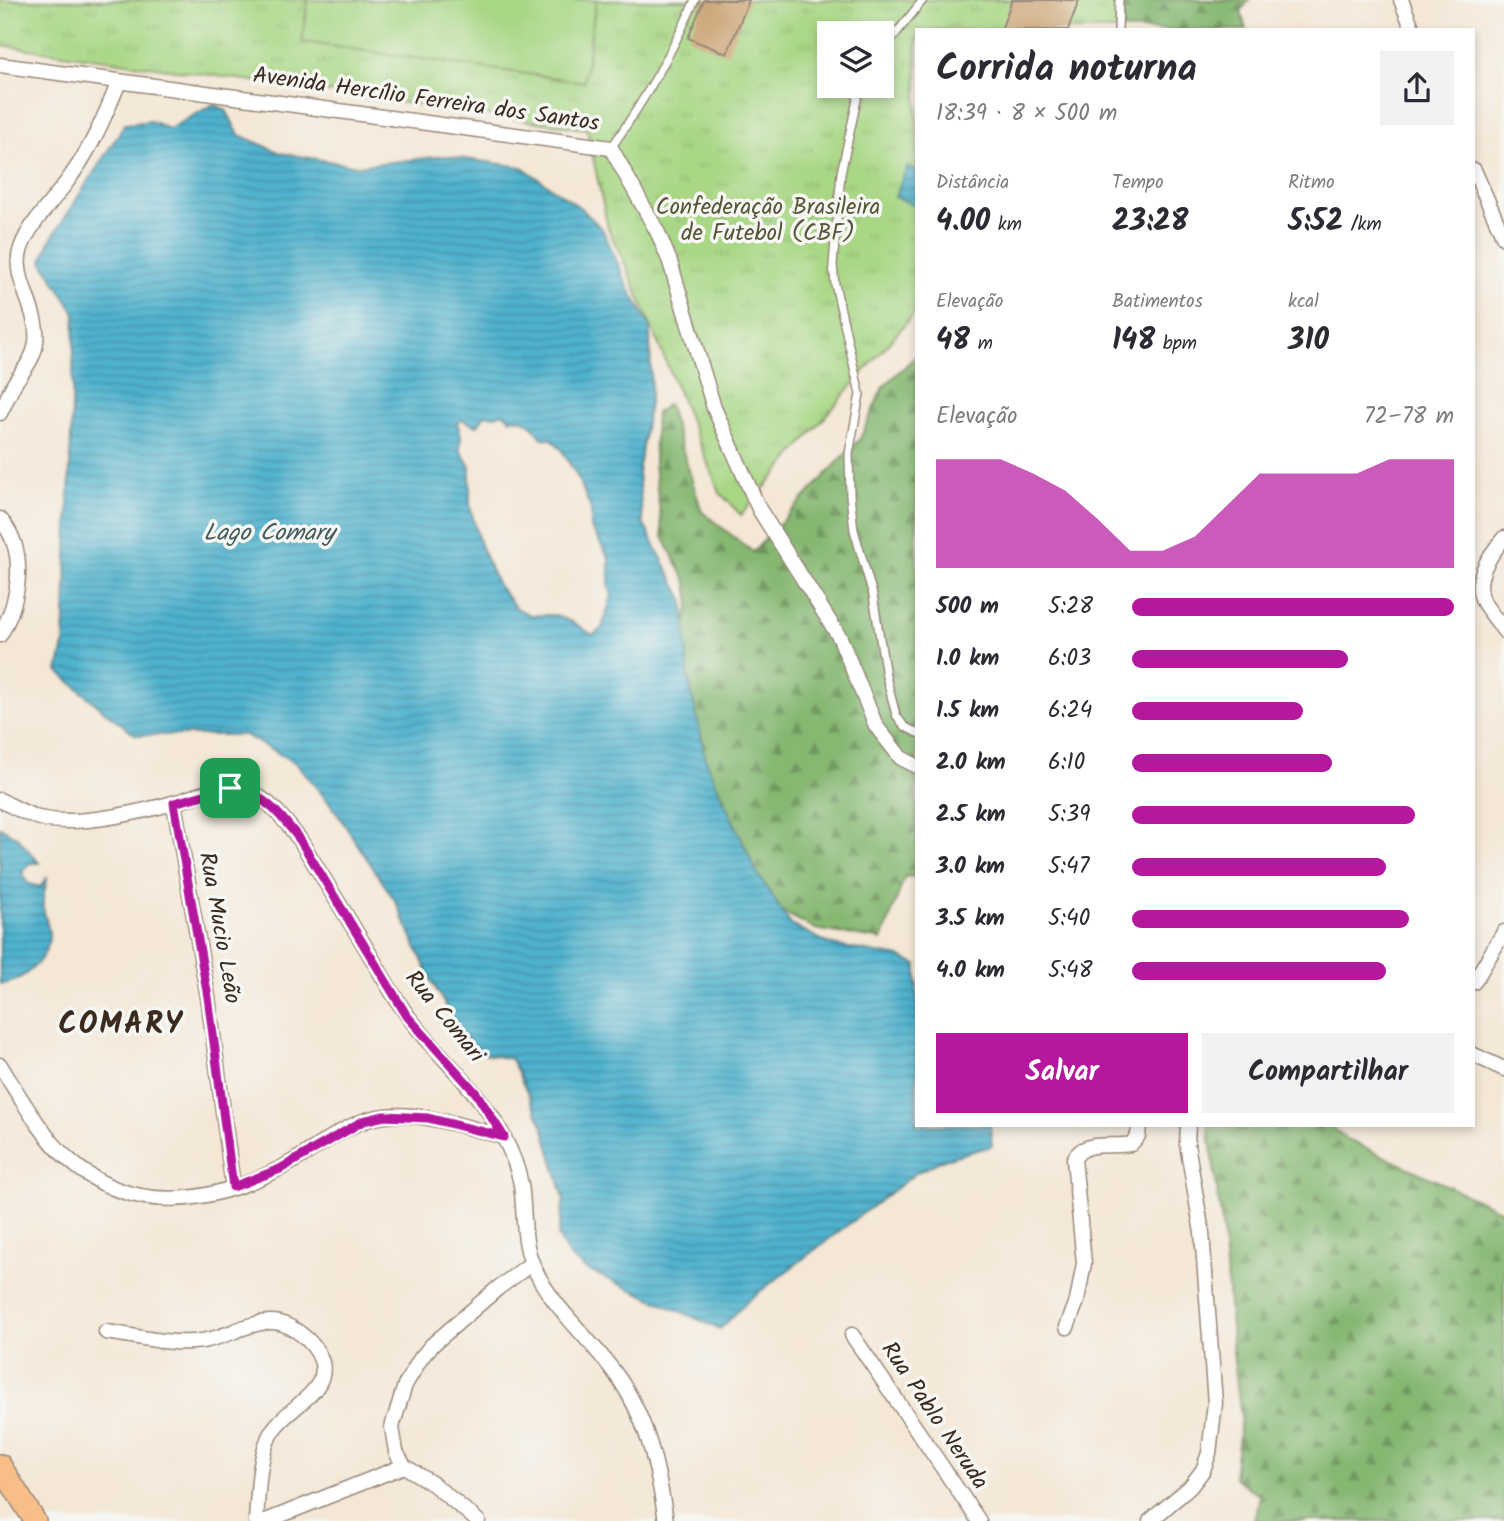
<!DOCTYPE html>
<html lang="pt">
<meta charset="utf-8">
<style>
body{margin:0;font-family:Kalam,sans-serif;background:#f2f2f3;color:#2b2b33;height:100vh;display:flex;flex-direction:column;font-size:26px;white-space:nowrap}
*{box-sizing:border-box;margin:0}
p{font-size:23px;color:#7c7c81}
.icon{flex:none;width:38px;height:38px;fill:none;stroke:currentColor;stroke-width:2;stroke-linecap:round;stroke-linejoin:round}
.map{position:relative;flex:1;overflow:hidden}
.side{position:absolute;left:915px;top:28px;width:560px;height:1099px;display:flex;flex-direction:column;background:#fff;border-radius:0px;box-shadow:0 4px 10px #0003}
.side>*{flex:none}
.tools{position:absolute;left:817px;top:21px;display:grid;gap:14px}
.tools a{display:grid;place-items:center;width:77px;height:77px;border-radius:0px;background:#fff;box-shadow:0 4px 10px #0003;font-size:35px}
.pin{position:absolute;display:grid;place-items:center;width:60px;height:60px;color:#fff;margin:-30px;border-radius:14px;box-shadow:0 4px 10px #0006}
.round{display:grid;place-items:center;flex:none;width:74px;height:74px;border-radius:0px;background:#f2f2f3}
.head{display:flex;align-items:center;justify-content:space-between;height:119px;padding:0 21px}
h1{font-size:38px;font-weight:800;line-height:52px}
.metrics{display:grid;grid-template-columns:repeat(3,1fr);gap:10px;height:119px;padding:7px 21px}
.metrics div{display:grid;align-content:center}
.metrics b{font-size:30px;font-weight:800}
.metrics small{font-size:19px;font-weight:400}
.metrics p{font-size:19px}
.chart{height:196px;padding:14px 21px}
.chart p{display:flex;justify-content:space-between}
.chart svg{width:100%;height:126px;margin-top:7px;fill:#b5179e;opacity:.7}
.cta{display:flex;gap:14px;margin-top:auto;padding:14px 21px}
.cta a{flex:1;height:80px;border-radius:0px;background:#b5179e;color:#fff;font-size:28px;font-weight:800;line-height:80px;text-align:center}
.cta a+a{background:#f2f2f3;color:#2b2b33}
ul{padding:0 21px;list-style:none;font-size:23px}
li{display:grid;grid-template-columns:112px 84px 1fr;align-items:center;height:52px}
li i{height:18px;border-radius:9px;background:#b5179e}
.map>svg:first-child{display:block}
</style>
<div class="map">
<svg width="1504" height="1521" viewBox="0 0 1504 1521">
<defs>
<pattern id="grass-tufts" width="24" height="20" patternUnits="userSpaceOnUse" patternTransform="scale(1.75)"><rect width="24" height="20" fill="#a9d785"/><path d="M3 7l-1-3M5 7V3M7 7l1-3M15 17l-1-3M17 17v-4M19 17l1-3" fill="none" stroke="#92b972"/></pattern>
<pattern id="forest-firs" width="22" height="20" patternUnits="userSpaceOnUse" patternTransform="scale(1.75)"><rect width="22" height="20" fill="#86b872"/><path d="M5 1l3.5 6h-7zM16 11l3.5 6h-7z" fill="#6f965d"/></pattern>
<pattern id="water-rules" width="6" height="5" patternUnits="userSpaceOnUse" patternTransform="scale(1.75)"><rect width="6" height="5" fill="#4fb2ce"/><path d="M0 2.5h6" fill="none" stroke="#4391a7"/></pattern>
</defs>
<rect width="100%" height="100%" fill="#f6f6f2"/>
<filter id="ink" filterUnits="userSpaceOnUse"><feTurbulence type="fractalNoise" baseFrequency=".0143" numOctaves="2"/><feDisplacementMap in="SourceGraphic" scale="14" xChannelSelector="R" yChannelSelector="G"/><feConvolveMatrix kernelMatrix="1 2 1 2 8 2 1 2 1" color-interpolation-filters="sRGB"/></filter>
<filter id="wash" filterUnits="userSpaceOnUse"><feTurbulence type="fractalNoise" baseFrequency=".00686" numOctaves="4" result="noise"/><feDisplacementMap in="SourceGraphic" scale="28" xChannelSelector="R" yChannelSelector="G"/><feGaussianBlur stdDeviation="1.57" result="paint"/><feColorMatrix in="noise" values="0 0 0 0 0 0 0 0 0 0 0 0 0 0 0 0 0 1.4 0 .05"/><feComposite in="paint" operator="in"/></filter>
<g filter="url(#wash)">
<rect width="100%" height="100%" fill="#f4e7d6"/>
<path fill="url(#grass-tufts)" stroke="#728052" stroke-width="2" fill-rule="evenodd" d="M 0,0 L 1122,0 L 1123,2 L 1121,30 L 917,30 L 917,310 L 741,515 L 720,493 L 628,270 L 608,228 L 587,129 L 0,45 ZM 830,33 L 882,33 L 882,86 L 830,86 Z"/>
<g fill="url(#forest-firs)" stroke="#607148" stroke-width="2">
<polygon points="1123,0 1249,0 1241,11 1246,30 1123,30"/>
<polygon points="917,355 917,877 905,876 882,940 815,929 779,910 744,865 693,755 676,670 690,603 687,583 663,537 654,464 656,413 668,404 702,512 753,552 860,439 883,387"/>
<polygon points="1208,1125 1330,1125 1346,1139 1504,1212 1504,1521 1254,1521 1260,1496 1234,1477 1241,1417 1233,1352 1223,1232"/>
</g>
<polygon fill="#a9d785" stroke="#728052" stroke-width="2" points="308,0 596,0 584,82 302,42"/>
<g fill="url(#water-rules)" stroke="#456e76" stroke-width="2" fill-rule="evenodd">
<path d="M 214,104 L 226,110 L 239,135 L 281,153 L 357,166 L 444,156 L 522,167 L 582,209 L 603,230 L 627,285 L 650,326 L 651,392 L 638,473 L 643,523 L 684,601 L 688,676 L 707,764 L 757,873 L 791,925 L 832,945 L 900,957 L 917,965 L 917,1125 L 990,1125 L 992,1146 L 944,1159 L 916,1173 L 750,1299 L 720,1329 L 585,1269 L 569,1256 L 558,1236 L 564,1199 L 542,1123 L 511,1059 L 482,1053 L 462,1035 L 431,980 L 396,902 L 332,806 L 296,763 L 245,735 L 136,735 L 104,711 L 58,671 L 64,645 L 75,313 L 42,261 L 51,239 L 125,124 L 151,121 L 169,129 ZM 504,413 L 510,419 C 526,416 534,427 542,438 L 552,439 L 561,449 L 578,478 L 591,509 L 591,528 L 609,558 L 609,587 L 612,595 L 602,628 L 593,635 L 574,623 L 556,615 L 530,615 L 516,608 L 498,585 L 480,545 L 470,506 L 470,466 L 460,450 L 461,435 L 457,422 L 462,420 L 477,426 L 486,414 L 494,416 Z"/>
<polygon points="907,167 917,171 917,206 895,197"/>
<path d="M 0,827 L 18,838 L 39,863 L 31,863 L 22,872 L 27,883 L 40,887 L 47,877 C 46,885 44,892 43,899 C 41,912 50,925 49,938 C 47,960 22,983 0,984 Z"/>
</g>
<g id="blocks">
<g fill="#cba373">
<polygon points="704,0 749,0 727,54 688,38"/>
<polygon points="1012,0 1079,0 1068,30 1001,30"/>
</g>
</g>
</g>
<g filter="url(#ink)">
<use href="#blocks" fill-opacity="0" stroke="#98887a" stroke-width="2"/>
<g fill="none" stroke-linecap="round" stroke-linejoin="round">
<g stroke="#98887a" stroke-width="10">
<g id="lane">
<polyline points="1118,30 1119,0"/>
<polyline points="882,51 923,0"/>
<polyline points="860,86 841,173 833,265 835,284 860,394 849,454 850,495 854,530 873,595 886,676 896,715 904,726 917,733"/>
<path d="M 611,148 C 644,101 672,53 695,0"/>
</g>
</g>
<g stroke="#98887a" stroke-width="17">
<g id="street">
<polyline points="1401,0 1413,30"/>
<polyline points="0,65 611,148 658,233 670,262 714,408 759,509 840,638 876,726 901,758 917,766"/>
<polyline points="1474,170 1504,238"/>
<path d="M 0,413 C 5,404 9,393 14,384 C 23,370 34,360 36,342 C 40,310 10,277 21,248 C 31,220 57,198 73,173 C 93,145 106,113 119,82"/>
<path d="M 0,519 C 28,550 20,601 0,635"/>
<path d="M 1504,538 C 1489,556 1472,580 1484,603 C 1490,613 1498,621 1504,631"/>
<path d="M 0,800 C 14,807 28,816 44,819 C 81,826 141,812 177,802 C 197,796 219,785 240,789 C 267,795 284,819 300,840 C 323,878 346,915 369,953 C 381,974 393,996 408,1016 C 439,1058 479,1089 503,1136 C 511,1151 518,1168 521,1185 C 525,1211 522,1239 532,1263 C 549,1305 589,1337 615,1373 C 647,1416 658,1468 666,1521"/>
<polyline points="174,803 208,997 233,1187"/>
<polyline points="1474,982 1504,932"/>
<polyline points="1474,1055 1504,1069"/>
<path d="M 0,1065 C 18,1094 43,1137 68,1159 C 132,1217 210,1204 281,1168 C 314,1152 347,1120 385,1116 C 424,1112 466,1127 504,1137"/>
<path d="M 1067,1327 L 1077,1301 L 1084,1263 L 1074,1159 C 1084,1139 1112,1148 1131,1144 L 1138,1136 L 1139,1125"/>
<path d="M 106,1332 C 137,1336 172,1346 202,1341 C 225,1338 246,1323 269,1322 C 283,1321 297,1330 307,1339 C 354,1387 283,1404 269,1437 C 258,1462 258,1494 256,1521"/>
<polyline points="852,1335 979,1521"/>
<polyline points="266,1521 404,1466"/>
<polyline points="478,1521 433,1484 404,1466 396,1452 392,1427 405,1385 421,1358 432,1345 498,1288 532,1263"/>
<polyline points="1150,1521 1190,1487 1203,1470 1209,1453 1215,1403 1202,1233 1187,1144 1188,1125"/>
</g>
</g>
<g stroke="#98887a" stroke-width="24">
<polyline id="primary" points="0,1465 35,1521"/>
</g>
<use href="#lane" stroke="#fff" stroke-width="7"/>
<use href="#street" stroke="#fff" stroke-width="14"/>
<use href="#primary" stroke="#f7be87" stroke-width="21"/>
</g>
</g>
<g fill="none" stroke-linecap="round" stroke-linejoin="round" filter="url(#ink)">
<g stroke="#fff" stroke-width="14">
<path id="route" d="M 230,788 C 263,792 281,815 300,840 L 407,1016 L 476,1093 L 504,1137 L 428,1118 L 384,1116 L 363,1121 L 280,1169 L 233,1187 L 208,997 L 174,803 Z"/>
</g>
<use href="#route" stroke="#b5179e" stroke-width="9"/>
</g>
<g text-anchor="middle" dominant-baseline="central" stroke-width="7" stroke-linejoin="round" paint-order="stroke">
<g font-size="23" fill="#3b2a1e" stroke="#f6f6f2">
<text transform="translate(426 100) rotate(8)">Avenida Hercílio Ferreira dos Santos</text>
<text transform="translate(219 928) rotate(80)">Rua Mucio Leão</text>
<text transform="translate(444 1017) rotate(51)">Rua Comari</text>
<text transform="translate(934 1416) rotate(56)">Rua Pablo Neruda</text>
</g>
<g font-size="23" fill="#565538" stroke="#f6f6f2">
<text x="768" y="208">Confederação Brasileira<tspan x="768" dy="26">de Futebol (CBF)</tspan></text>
</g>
<g font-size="24" font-style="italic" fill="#425a5c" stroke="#f6f6f2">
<text x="269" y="533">Lago Comary</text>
</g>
<g font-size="30" font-weight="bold" letter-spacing="2" fill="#3b2a1e" stroke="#f6f6f2">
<text x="121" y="1025">COMARY</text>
</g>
</g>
</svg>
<div class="tools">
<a><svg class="icon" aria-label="layers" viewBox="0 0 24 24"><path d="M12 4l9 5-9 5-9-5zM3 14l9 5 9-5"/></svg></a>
</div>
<div class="pin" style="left:230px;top:788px;background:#1e9e55"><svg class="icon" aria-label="arrive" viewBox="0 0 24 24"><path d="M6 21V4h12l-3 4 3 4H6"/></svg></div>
<section class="side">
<div class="head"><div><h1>Corrida noturna</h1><p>18:39 · 8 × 500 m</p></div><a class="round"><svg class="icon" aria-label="share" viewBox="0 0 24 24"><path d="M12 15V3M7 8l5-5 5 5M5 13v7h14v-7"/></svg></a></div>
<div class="metrics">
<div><p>Distância</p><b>4.00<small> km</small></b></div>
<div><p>Tempo</p><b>23:28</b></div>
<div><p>Ritmo</p><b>5:52<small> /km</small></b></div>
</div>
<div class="metrics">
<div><p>Elevação</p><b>48<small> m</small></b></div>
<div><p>Batimentos</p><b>148<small> bpm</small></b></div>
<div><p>kcal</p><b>310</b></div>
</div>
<div class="chart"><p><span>Elevação</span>72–78 m</p>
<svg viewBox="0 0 160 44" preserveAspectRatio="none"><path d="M0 44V6L10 6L20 6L30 11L40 17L50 27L60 38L70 38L80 33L90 22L100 11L110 11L120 11L130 11L140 6L150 6L160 6V44z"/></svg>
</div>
<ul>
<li><b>500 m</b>5:28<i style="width:100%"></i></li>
<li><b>1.0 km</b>6:03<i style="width:67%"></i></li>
<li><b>1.5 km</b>6:24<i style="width:53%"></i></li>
<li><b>2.0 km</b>6:10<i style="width:62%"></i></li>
<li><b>2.5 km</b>5:39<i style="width:88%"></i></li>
<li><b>3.0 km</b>5:47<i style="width:79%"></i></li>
<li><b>3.5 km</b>5:40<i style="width:86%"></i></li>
<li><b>4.0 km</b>5:48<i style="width:79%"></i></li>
</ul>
<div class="cta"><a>Salvar</a><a>Compartilhar</a></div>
</section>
</div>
